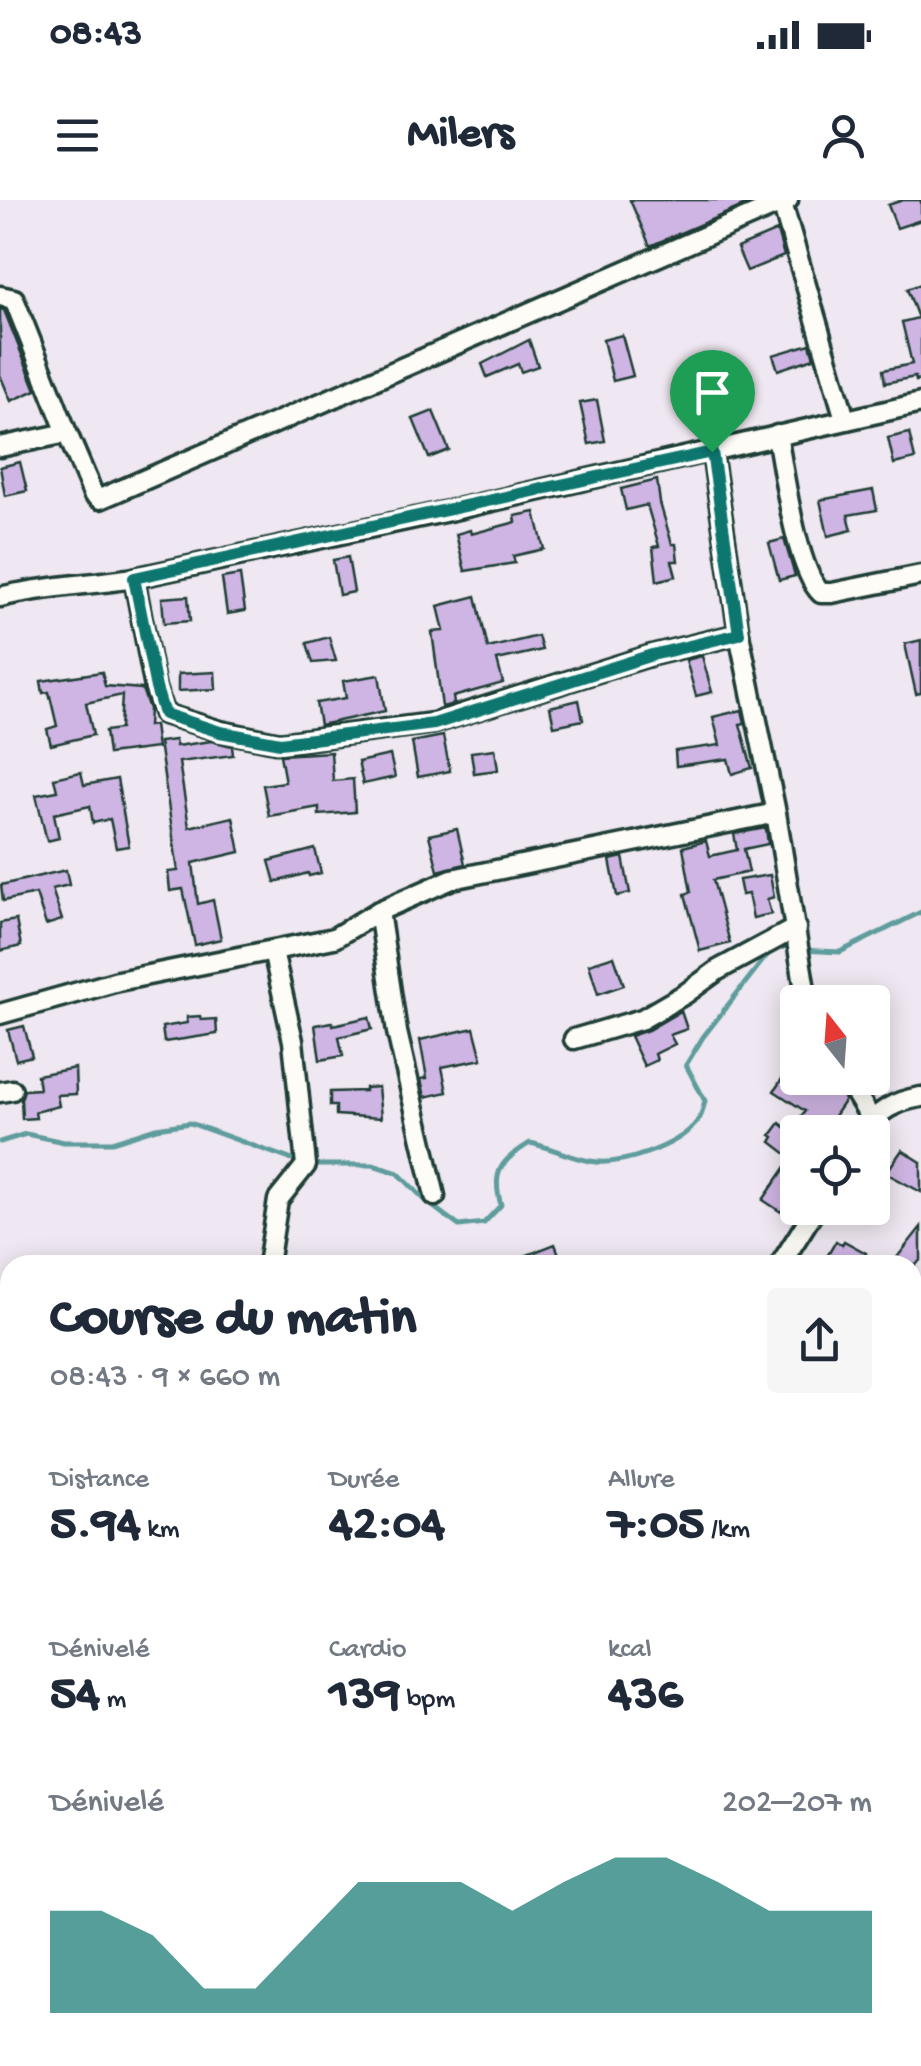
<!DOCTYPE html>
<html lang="fr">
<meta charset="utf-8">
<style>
body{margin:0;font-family:"Gochi Hand",sans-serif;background:#f6f6f7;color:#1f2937;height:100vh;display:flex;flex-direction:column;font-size:38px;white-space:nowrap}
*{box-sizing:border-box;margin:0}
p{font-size:32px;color:#747a83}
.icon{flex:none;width:55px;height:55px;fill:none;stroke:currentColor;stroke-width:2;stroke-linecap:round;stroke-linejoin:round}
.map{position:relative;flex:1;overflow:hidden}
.side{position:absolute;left:0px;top:1055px;width:922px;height:812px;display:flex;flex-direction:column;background:#fff;border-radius:30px 30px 0 0;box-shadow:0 5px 25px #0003}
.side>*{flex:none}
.needle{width:65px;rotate:343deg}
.tools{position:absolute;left:780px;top:785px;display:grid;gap:20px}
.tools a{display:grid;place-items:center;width:110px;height:110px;border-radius:10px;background:#fff;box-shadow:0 5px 25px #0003;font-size:50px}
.pin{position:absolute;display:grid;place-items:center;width:85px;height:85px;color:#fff;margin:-102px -42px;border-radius:50% 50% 50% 0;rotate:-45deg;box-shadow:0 0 10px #0007}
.pin .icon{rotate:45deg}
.round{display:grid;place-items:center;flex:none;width:105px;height:105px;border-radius:10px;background:#f6f6f7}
.head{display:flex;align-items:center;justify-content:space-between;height:170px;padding:0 50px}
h1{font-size:55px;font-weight:800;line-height:75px}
.stats{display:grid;grid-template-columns:repeat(3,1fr);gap:15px;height:170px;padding:10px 50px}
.stats div{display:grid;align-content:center}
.stats b{font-size:50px;font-weight:800}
.stats small{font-size:28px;font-weight:400}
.stats p{font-size:28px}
.chart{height:280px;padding:20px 50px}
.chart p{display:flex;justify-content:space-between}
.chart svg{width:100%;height:180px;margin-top:10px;fill:#0f766e;opacity:.7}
.status{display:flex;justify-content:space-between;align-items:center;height:70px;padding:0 50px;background:#fff;direction:ltr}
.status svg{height:28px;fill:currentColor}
header{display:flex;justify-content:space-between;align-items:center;height:130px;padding:0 50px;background:#fff;font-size:45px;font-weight:800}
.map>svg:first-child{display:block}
</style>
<div class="status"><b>08:43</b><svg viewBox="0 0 49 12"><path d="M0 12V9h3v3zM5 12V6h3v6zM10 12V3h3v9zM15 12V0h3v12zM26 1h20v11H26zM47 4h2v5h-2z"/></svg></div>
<header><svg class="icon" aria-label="menu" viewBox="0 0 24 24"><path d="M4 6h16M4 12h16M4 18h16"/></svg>Milers<svg class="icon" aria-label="person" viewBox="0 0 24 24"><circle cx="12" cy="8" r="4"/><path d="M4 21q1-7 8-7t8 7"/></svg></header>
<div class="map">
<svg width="921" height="1866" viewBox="0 0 921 1866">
<rect width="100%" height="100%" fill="#efe7f1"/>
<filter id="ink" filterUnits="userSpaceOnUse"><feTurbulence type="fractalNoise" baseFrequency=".01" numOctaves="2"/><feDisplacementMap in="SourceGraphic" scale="20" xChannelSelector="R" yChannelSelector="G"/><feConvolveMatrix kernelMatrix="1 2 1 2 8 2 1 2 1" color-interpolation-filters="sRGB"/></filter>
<g filter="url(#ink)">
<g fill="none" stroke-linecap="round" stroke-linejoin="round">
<g stroke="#5f9c9c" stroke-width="5">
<polyline points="801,750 840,752 921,712"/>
<polyline points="0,942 26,934 64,942 112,942 156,928 190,923 301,963"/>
<path d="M 311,965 L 373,965 L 398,973 L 427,1002 L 459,1026 L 484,1023 L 501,1005 C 491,971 501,961 530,943 C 551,947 570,958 590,961 C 620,967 678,946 697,922 C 702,917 703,908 705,901 L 686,865 L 703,837 L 771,750 L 791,745"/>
</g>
</g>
<g fill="#cfb5e3" stroke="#1f3d34" stroke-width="2.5">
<polygon points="630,0 757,0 650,46"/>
<polygon points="903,0 921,0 921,20 897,28 888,5"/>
<polygon points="777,31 784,56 747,71 737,48"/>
<polygon points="921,84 921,180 916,181 915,177 885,183 883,170 912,164 902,122 918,118 907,89"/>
<polygon points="0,109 4,110 36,190 11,201 0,175"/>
<polygon points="622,135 633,176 613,181 603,140"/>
<polygon points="529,140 538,166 521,172 518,164 487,177 482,164"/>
<polygon points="810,144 814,158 778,170 773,155"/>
<polygon points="597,200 605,241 589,244 580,203"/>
<polygon points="433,211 449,250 429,258 413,219"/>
<polygon points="909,233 915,259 894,264 888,238"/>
<polygon points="20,262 27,291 5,296 0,267"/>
<polygon points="657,280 660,303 672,344 676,344 678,361 672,361 676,376 657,381 653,347 659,346 647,305 626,310 621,289"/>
<polygon points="873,290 877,310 848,315 852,330 828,336 820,300"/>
<polygon points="535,312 544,349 513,356 515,363 465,371 456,334 470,330 471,334 516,322 515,316"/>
<polygon points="784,339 795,376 779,380 769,343"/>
<polygon points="348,357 354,392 339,395 333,360"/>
<polygon points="240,375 245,411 227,414 222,378"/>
<polygon points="188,396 190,421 164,423 162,398"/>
<polygon points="476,396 488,448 538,436 542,450 497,460 503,483 453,497 454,504 442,507 432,432 444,431 438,406"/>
<polygon points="329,437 336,461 313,463 307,443"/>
<polygon points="921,440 921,493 916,494 905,444"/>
<polygon points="702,456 712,492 696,496 686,460"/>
<polygon points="102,472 105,486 142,489 149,509 148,526 154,525 157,548 108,554 105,531 120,529 122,495 86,503 93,535 51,545 47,529 57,526 49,492 43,493 41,481"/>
<polygon points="215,472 216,489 178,491 178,474"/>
<polygon points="379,475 385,511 320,525 316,503 346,498 343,481"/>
<polygon points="579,500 583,520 554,526 550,507"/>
<polygon points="742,510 745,523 740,524 752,568 732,574 728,559 676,566 675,551 720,545 713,517"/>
<polygon points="443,536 450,571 418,577 412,542"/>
<polygon points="175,540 176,546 211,541 232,546 233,555 179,562 189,627 233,617 240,652 193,663 198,704 213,700 221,739 195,745 183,689 170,691 168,672 178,671 159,542"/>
<polygon points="495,549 498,570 474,573 471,552"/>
<polygon points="331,552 333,581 353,579 355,612 319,615 319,607 269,616 263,585 285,582 280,555"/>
<polygon points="390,555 395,577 363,584 358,562"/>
<polygon points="81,572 84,585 117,579 129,646 116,648 110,619 93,623 90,606 54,614 59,638 47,641 36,595 57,591 54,578"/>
<polygon points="766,628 768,644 744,649 749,672 713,680 730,743 700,751 685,694 691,692 683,647 706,641 710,656 737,650 734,634"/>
<polygon points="457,629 465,664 438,671 429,635"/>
<polygon points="315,649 321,673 309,676 308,673 275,682 269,661"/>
<polygon points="623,657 630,693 617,696 610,660"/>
<polygon points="66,670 69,685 52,689 62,720 46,725 36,694 3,701 1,685"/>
<polygon points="770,675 774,697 767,699 771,714 753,718 748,694 742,695 739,680"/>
<polygon points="16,720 21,746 0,751 0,723"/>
<polygon points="614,756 624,785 598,794 589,764"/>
<polygon points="681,811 687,829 670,835 675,844 655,854 657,860 644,866 630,836 648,830"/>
<polygon points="200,816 201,820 216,819 217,834 164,842 162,827 187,823 187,817"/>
<polygon points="369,817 372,829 339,837 343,856 320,860 315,825 332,822 333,825"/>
<polygon points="24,826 32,856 16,860 8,830"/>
<polygon points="474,828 482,859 442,867 447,892 425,897 421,879 427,878 420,840"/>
<polygon points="75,868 76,894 57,895 59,906 35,912 36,918 22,919 21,899 24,890 39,889 37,875"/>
<polygon points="786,873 801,882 804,878 833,878 845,900 823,932 798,932 798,981 781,1012 763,1000 792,958 771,942 774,937 771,935 780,923 790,931 805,911 774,891"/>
<polygon points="378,887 381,918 336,915 336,906 330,906 330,892 365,891 365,888"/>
<polygon points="902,950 921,962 921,992 886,973"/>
<polygon points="921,1027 921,1059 916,1065 891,1065"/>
<polygon points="836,1041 842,1045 844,1041 866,1053 859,1065 822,1065"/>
<polygon points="555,1044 563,1065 504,1065 504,1064"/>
</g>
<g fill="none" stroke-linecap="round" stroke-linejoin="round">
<g stroke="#1f3d34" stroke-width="25">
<g id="minor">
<polyline points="782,3 845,219"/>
<polyline points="0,96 14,99 67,233"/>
<path d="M 777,235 C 784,272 796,369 821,393 L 832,393 L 921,375"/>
<polyline points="0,247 67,233 93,294 100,299 788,0"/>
<polyline points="712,252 739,434 776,613 807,802"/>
<polyline points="134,378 155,488 164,514 220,531 280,543 434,523 652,455 739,434"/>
<path d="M 0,397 C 44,386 89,385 134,378 L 453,310 L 921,203"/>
<polyline points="379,711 397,832 435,996"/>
<polyline points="0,814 118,781 334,738 379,711 452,679 776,613"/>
<polyline points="574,839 642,819 685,794 718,770 796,728"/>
<polyline points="846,878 872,920"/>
<polyline points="0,892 12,890"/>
<path d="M 864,932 C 878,910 896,901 921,897"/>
<polyline points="268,1065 278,1000 306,965 293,841 273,751"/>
<polyline points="780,1065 816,1008"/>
<polyline points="0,1108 10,1107"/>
<polyline points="0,1310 10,1310"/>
<polyline points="912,1314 921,1302"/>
<polyline points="0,1480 10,1480"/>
<polyline points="0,1602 10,1590"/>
<polyline points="912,1702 921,1722"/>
<polyline points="0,1822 10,1823"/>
<polyline points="912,1824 921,1820"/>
<polyline points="101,1858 102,1866"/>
<polyline points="703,1858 707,1866"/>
<polyline points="346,1866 347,1858"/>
<polyline points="828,1866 842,1858"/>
</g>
</g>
<use href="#minor" stroke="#fdfcf7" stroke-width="18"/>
</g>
</g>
<g fill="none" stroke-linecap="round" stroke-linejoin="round" filter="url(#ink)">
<g stroke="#fff" stroke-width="20">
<polygon id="route" points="712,252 739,434 652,455 434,524 280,543 220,532 164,514 156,488 134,378"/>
</g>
<use href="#route" stroke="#0f766e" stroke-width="12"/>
</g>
</svg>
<div class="tools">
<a><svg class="needle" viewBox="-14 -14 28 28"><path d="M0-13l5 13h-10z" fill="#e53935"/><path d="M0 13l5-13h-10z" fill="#747a83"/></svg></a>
<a><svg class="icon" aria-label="locate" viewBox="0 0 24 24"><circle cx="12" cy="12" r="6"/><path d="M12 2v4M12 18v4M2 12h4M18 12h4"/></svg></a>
</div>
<div class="pin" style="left:712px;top:252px;background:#1e9e55"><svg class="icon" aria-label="arrive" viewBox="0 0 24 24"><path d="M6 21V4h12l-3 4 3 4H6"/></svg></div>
<section class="side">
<div class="head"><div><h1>Course du matin</h1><p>08:43 · 9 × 660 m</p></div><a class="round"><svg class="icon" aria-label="share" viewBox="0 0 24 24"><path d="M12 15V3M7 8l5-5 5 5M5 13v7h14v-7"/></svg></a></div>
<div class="stats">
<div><p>Distance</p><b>5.94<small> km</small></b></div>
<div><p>Durée</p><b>42:04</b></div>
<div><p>Allure</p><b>7:05<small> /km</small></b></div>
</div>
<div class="stats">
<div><p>Dénivelé</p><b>54<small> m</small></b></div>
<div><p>Cardio</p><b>139<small> bpm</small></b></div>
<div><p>kcal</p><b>436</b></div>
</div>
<div class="chart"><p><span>Dénivelé</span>202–207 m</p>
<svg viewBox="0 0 160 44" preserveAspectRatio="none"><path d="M0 44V19L10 19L20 25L30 38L40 38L50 25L60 12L70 12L80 12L90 19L100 12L110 6L120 6L130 12L140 19L150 19L160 19V44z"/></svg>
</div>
</section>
</div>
